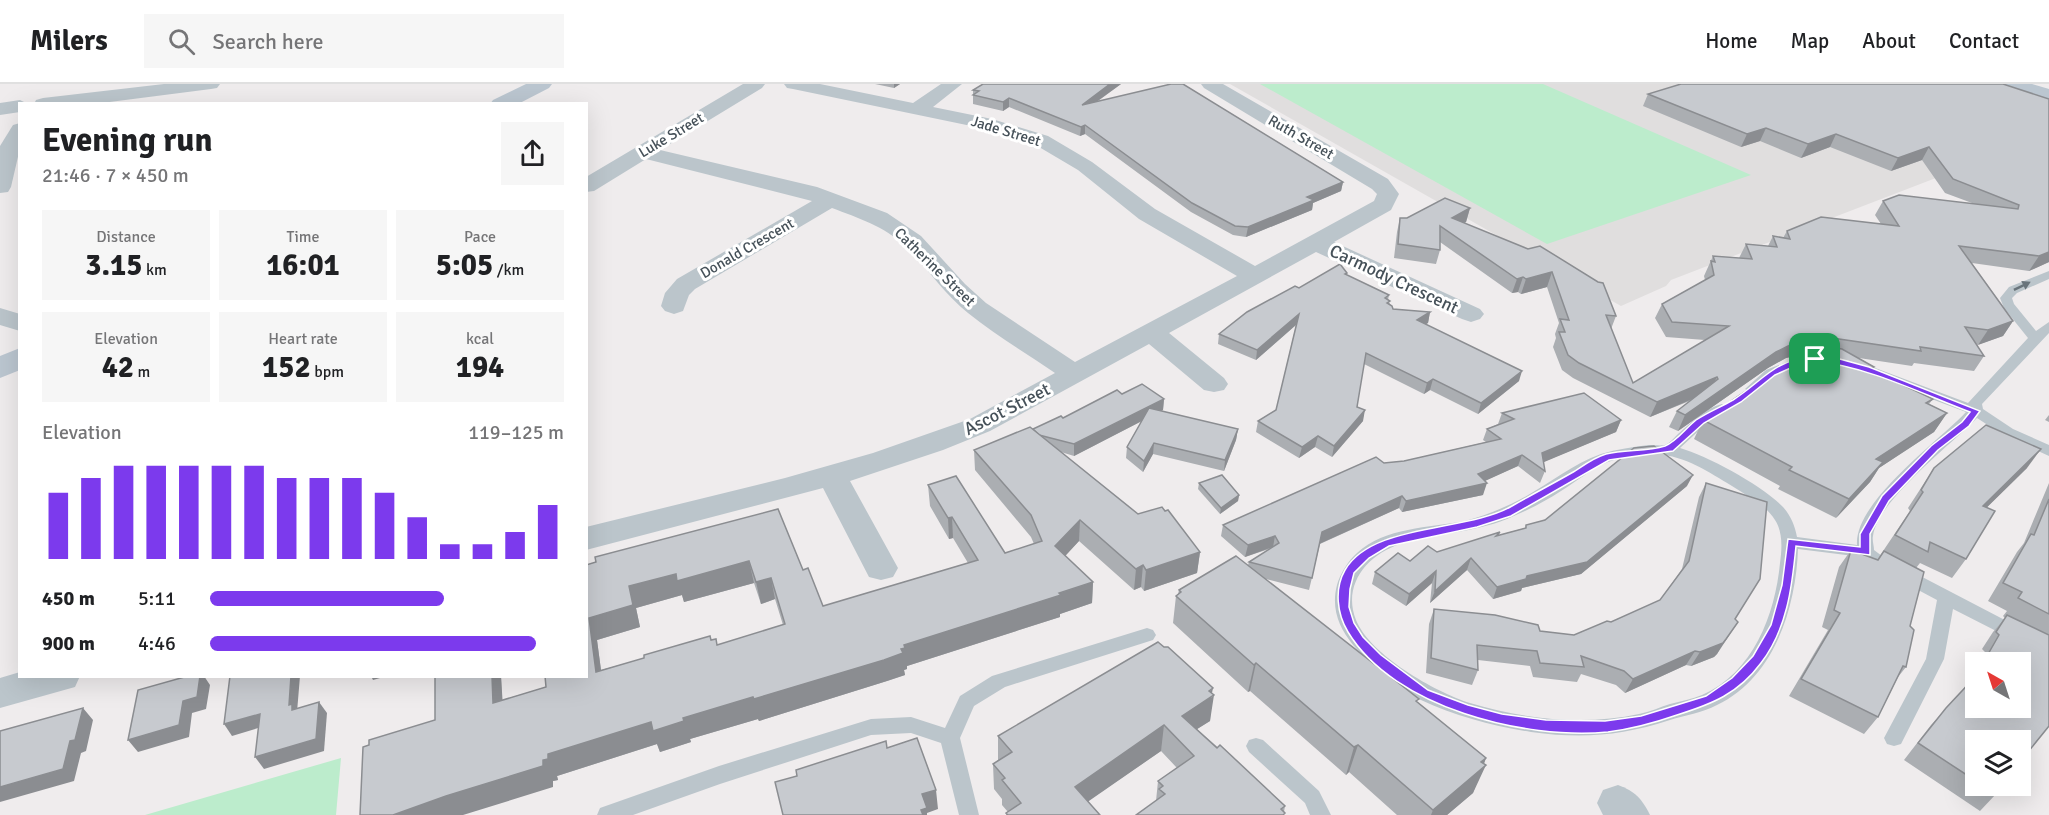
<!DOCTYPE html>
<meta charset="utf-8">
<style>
body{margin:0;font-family:Signika,sans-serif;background:#f6f6f6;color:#202124;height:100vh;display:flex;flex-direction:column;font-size:22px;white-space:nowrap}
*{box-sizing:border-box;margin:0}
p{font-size:20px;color:#757577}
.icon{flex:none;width:33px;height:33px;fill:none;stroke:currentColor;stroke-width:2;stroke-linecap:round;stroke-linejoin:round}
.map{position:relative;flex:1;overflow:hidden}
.sheet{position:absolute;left:18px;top:18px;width:570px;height:576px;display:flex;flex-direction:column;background:#fff;border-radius:0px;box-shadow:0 6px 24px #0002}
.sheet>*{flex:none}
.needle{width:39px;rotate:321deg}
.buttons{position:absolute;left:1965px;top:568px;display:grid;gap:12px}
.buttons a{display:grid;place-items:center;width:66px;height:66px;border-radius:0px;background:#fff;box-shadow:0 6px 24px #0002;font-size:30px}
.pin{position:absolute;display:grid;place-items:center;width:51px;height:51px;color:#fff;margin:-26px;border-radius:12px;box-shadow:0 3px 9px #0006}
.round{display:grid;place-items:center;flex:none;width:63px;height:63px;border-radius:0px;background:#f6f6f6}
.head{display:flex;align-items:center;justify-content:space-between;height:102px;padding:0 24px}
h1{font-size:33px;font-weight:700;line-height:45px}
.figures{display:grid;grid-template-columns:repeat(3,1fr);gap:9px;height:102px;padding:6px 24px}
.figures div{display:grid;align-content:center;border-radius:0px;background:#f6f6f6;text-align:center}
.figures b{font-size:30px;font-weight:700}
.figures small{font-size:16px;font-weight:400}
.figures p{font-size:16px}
.chart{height:168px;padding:12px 24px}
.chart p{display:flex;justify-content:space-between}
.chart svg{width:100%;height:108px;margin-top:6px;stroke:#7c3aed;stroke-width:6}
ul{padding:0 24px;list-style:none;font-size:20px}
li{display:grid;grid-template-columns:96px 72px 1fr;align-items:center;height:45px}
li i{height:15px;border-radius:8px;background:#7c3aed}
header{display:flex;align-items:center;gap:36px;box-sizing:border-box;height:84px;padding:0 30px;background:#fff;border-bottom:2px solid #e0e0e0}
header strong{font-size:28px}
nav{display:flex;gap:33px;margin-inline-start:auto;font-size:21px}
.search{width:420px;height:54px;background:#f6f6f6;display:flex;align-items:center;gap:15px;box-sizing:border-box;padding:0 21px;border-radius:0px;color:#757577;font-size:22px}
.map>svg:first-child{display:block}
</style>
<header>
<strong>Milers</strong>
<div class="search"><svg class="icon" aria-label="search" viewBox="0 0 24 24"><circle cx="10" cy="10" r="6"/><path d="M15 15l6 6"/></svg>Search here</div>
<nav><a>Home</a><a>Map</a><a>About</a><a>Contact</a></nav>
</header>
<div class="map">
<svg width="2049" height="731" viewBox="0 0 2049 731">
<rect width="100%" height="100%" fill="#efeced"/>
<polygon fill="#e0dede" points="1230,0 1820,0 2006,67 1671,196 1666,202 1621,222"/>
<g fill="#bceccc">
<polygon points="1260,0 1543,0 1751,91 1547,160"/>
<polygon points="341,674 336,731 145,731"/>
</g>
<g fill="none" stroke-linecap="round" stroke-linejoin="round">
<g fill="#bbc5cb" fill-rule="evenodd">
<path d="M 2049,187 L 2049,195 L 2017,209 L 2012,214 L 2014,220 L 2036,247 L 2049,238 L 2049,249 L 1982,320 L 1983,325 L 2013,345 L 2049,361 L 2049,372 L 2003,351 L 1977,334 C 1952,360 1877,417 1873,452 C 1872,456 1874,462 1874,466 L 1882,472 L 2049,559 L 2049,574 L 1953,525 L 1944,575 L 1901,660 L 1894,662 L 1887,660 L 1884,654 L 1926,575 L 1937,516 L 1873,482 L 1862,473 L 1798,465 C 1796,524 1774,594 1717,621 C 1702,629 1685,631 1670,636 C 1621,652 1582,655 1531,648 C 1493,642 1455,632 1421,616 C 1409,611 1400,602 1390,594 C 1361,572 1326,543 1337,501 C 1340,490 1348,477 1357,469 C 1385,443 1429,444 1465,437 C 1481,433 1496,427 1511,420 C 1542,406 1569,381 1601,370 C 1617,365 1633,363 1649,361 C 1653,361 1661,362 1665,361 C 1669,360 1675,353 1678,350 C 1691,339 1705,324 1722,320 L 1729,324 L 1727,327 L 1706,340 L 1680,364 C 1708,372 1763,402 1783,423 C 1791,432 1795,442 1797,453 L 1857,461 C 1854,418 1938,358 1966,328 L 1860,288 L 1858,285 L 1860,282 L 1870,282 L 1968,319 L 2028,254 L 2004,224 L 2000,214 L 2009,203 ZM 1657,370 C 1685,372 1709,388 1732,402 C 1747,412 1766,421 1775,436 C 1783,448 1782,465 1780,479 C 1775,531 1753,589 1702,611 C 1692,615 1681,617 1670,620 C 1660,623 1650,628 1639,630 C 1585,642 1522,635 1470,619 C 1435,608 1370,571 1356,536 C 1342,501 1367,471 1400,460 C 1435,449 1472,449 1507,435 C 1526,427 1544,418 1561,407 C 1577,397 1591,385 1608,378 C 1624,372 1641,372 1657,370 Z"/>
<polygon points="1792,276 1799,280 1797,283 1776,292 1757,308 1752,309 1745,305 1766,286"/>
<polygon points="1147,544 1153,546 1156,551 1153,556 1005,603 974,622 960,654 979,731 959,731 941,659 911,649 871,651 720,700 633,731 597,731 600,724 719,682 871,635 911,633 945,644 960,612 992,592"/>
<polygon points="1256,654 1263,656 1319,707 1331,731 1310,731 1305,719 1249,668 1246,662 1249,656"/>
</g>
<g fill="#bbc5cb" fill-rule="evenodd">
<polygon points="164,0 220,0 217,4 211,5 94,20 34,20 36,16 43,14"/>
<path d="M 743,0 L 765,0 L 762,4 L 660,66 L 817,103 L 887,129 L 921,152 L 965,200 L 986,219 L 1075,278 L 1237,192 L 1139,135 L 1078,86 L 1034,60 L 981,44 L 793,5 L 787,4 L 784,0 L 820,0 L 913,19 L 941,0 L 962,0 L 933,23 L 992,35 L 1048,52 L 1092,78 L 1155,125 L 1255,182 L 1374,117 L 1377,110 L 1372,105 L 1204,4 L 1201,0 L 1223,0 L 1388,95 L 1399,110 L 1391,126 L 1334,158 L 1480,225 L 1484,230 L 1480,235 L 1471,238 L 1462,235 L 1316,168 L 1169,249 L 1224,294 L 1228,300 L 1224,306 L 1214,308 L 1204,306 L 1149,260 L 990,347 L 943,366 L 850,397 L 898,484 L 893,493 L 881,496 L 869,493 L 823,404 L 586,466 L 586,443 L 785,394 L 873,369 L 970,335 L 1055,289 C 1026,269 995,251 968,229 C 943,209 927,183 905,162 C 884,142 858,134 832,124 L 695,205 L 689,211 L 683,227 L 674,230 L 665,227 L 661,222 L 665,209 L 677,195 L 812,117 L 646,75 L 594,107 L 586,108 L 586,93 Z"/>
<polygon points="20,16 28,20 20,20 20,28 0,31 0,19"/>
<polygon points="20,39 20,64 11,103 8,108 0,109 0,62 13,41"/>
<polygon points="0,224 20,230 20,247 0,241"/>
<polygon points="20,588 20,592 80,592 75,603 0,624 0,594"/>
<path d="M 1618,701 C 1635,707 1642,715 1650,731 L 1603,731 L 1597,719 L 1603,706 Z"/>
</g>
<g fill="#bbc6d0" fill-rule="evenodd">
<polygon points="526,0 552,0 549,4 518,20 490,20 493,16"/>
<polygon points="2001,0 2032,0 2049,5 2049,18 2004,4"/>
<polygon points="20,264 20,286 0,294 0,272"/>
</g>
</g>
<g fill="#abaeb2" fill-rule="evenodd">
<polygon points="875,0 900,0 894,4"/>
<polygon points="983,0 1121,0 1098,17 1343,98 1341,107 1313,119 1312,126 1246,153 1233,151 1191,128 1085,50 1080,52 1009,23 1003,27 973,20 973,6"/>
<polygon points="1648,10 2049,15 2049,178 2029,187 1972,179 2013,237 2003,252 1977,261 1984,272 1974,287 1914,279 1912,282 1859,274 1874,283 1872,286 1933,315 1929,320 1947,329 1934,348 1879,384 1870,398 1836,434 1778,405 1780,402 1694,355 1703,336 1802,270 1786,274 1768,284 1678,347 1669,343 1677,327 1692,316 1650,333 1573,294 1562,286 1553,263 1556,254 1555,250 1559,239 1547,203 1521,210 1518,208 1512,209 1440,158 1440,166 1436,180 1394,174 1397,148 1400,134 1407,134 1470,124 1466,138 1464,139 1528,165 1616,232 1611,245 1633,299 1705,256 1666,253 1655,234 1662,220 1705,196 1704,192 1713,172 1739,174 1746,160 1768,162 1773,152 1783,154 1787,147 1881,140 1875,131 1883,117 1972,119 1945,109 1922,76 1891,87 1830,63 1801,74 1760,57 1741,63 1643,22"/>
<polygon points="1346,191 1389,211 1388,216 1390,220 1393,225 1430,228 1428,239 1425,240 1519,297 1478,330 1430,306 1424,310 1364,280 1357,323 1363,337 1332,373 1315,363 1299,374 1256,348 1258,337 1276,326 1296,241 1256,276 1218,260 1219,250"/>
<path d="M 1122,310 L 1164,315 L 1163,326 L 1160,327 L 1238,345 L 1236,356 L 1224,387 L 1153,370 L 1143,388 L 1126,374 L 1127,363 L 1142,337 L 1074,372 L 1061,368 L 1138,430 L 1200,468 L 1197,489 L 1144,507 L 1141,503 L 1134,506 L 1079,457 L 1065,472 L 1093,498 L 1092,519 L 1060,530 L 1060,533 L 907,582 L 907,585 L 904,586 L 905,591 L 887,597 L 759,637 L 758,635 L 690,655 L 691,658 L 660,668 L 657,660 L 557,692 L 558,696 L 553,697 L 553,703 L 435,636 L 435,592 L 501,592 L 502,616 L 546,603 L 586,481 L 778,425 L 803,486 L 823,522 L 968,479 L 953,454 L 949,455 L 930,422 L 928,401 L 1005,469 L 1034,460 L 1031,453 L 975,386 L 974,366 L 1063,334 ZM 754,499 L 761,520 L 775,515 L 783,541 L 717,561 L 711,556 L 601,586 L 597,556 L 640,543 L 636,524 L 682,511 L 684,518 Z"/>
<polygon points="1502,329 1621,336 1616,348 1543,378 1545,387 1540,399 1518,382 1484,397 1483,411 1402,428 1399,424 1320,460 1309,506 1266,495 1486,674 1473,709 1447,731 1397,731 1349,688 1346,691 1250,607 1248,608 1173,539 1176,512 1178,510 1179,506 1248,481 1249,478 1272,464 1245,473 1221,452 1223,441 1384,379 1404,377 1486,358 1483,356 1487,345 1498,340"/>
<polygon points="2049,331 2049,338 2045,336"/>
<polygon points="1934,384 2027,384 1986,424 1966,475 1952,494 1920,479 1916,484 1906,583 1898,593 1878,633 1864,650 1789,612 1828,546 1822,543 1839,483 1851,466 1877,476 1910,427 1908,424"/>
<polygon points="1199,399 1239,411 1238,417 1220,430 1198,405"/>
<polygon points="1706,399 1736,535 1717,570 1714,573 1691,582 1686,581 1625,609 1616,601 1581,590 1577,598 1533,593 1530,582 1478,576 1478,586 1472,601 1426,589 1429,540 1434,525 1540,547 1574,551 1611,538 1660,516 1682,485 1699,413"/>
<polygon points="2049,399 2049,642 2020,675 2020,657 1976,657 1976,702 2002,702 1996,710 1980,727 1904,676 1931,641 1963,606 1976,584 1976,624 2020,579 1978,579 1985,568 1982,565 1993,548 2005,534 2003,532 2007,527 1988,517 2017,468 2024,459"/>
<polygon points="1687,402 1581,490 1522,504 1521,507 1493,515 1467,486 1430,519 1432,499 1406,522 1372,500 1375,488 1437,468 1500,448 1499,451 1525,444 1526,441"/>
<polygon points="1212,609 1210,637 1197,645 1285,722 1284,728 1156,717 1158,697 1177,684 1161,667 1088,717 1100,731 1006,731 1006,729 1008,728 1002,721 1002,715 994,705 993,680 998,676 998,652"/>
</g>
<g fill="#8b8d91">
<polygon points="894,0 900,0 894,4"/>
<polygon points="1110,0 1121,0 1081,29 1082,21"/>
<polygon points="1009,14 1009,23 1003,27 1003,18"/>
<polygon points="1085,41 1085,50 1080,52 1081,43"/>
<polygon points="1766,44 1760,57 1741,63 1747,50"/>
<polygon points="1836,50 1830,63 1801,74 1808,60"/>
<polygon points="1929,63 1922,76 1891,87 1898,74"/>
<polygon points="1343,98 1341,107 1313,119 1312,126 1246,153 1248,143 1307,113"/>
<polygon points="1470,124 1466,138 1448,148 1452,134"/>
<polygon points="2049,168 2049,178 2029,187 2039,172"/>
<polygon points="1552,188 1547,203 1521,210 1526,195"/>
<polygon points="1523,193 1518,208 1512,209 1517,195"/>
<polygon points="1430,228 1428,239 1414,247 1417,236"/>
<polygon points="1299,230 1297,240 1256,276 1257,266"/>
<polygon points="2013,237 2003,252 1978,261 1988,246"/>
<polygon points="1814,255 1805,270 1786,274 1768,284 1678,347 1685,331 1776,268 1794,259"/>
<polygon points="1522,287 1519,297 1478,330 1481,319"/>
<polygon points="1717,293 1709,308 1650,333 1657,318"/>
<polygon points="1433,295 1430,306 1424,310 1427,299"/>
<polygon points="1164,315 1163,326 1074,372 1074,360"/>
<polygon points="1365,326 1363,337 1332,373 1334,362"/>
<polygon points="1947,329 1934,348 1879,384 1870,398 1836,434 1876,375"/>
<polygon points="1621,336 1616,348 1537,381 1542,369"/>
<polygon points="1238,345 1236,356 1224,387 1225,376"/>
<polygon points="1318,352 1315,363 1299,374 1302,363"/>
<polygon points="1154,359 1153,370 1143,388 1144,377"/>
<polygon points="2041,365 2027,384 1969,441 1983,422"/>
<polygon points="1522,371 1518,382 1474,402 1478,390"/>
<polygon points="1693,391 1687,402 1581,490 1522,504 1521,507 1493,515 1497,503 1527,492"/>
<polygon points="1487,399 1483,411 1402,428 1406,417"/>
<polygon points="1239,411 1238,417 1220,430 1221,424"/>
<polygon points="1402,412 1399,424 1319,460 1322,448"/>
<polygon points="952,433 953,454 949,455 948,434"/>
<polygon points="1080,436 1079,457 1055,483 1055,462"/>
<polygon points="1275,452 1273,463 1245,473 1248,461"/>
<polygon points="1200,468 1197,489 1144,507 1146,486"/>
<polygon points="1471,474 1467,486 1430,519 1435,507"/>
<polygon points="749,477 754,499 684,518 682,511 636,524 640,543 597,556 604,609 596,588 589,534 629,502 676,490"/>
<polygon points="1143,481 1141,503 1134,506 1136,485"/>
<polygon points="1436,487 1432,499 1406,522 1409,510"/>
<polygon points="771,494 775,515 761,520 756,498"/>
<polygon points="1093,498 1092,519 1060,530 1060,533 907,582 907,585 904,586 905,591 887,597 759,637 758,635 690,655 691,658 660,668 657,660 557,692 558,696 553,697 553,703 463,731 393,731 543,676 548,670 651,638 683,634 901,565 904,561"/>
<polygon points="1738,538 1717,570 1714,573 1691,582 1700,568"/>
<polygon points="1695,567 1686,581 1625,609 1633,595"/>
<polygon points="1256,579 1250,607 1248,608 1254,581"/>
<polygon points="200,592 204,592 210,601 206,625 192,629 189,653 138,668 128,656 183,617"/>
<polygon points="291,592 300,592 297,628 300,638 289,621"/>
<polygon points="371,592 387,592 373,596"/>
<polygon points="492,592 501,592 504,640 493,619"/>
<polygon points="1213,604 1211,614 1214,611 1210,637 1178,657 1182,632"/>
<polygon points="319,618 327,629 324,667 264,685 255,673"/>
<polygon points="83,624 93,636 86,667 81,669 74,697 0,718 0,703 70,657"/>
<polygon points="260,630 268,641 232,652 224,640"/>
<polygon points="1164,641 1161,667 1073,728 1075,703"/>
<polygon points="1358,661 1349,688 1346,691 1354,663"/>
<polygon points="1486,674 1482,685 1486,681 1473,709 1447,731 1431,731 1433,726 1481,678"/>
<polygon points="936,706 938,725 927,729 927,731 922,731 922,710"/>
</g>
<g fill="#c7cacf" stroke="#8b8d91" stroke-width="1.5" fill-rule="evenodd">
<polygon points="983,0 1110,0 1082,21 1171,0 1183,0 1343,98 1307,113 1314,116 1248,143 1235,142 1192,119 1085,41 1081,43 1009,14 1003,18 973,11 979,7 973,6"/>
<polygon points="1681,0 2003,0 2049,15 2049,168 2039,172 1959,162 2013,237 1988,246 1965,243 1984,272 1920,263 1921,267 1805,250 1814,255 1794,259 1776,268 1685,331 1677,327 1718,295 1717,293 1657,318 1579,279 1568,271 1559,248 1565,248 1560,235 1569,236 1552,188 1526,195 1523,193 1517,195 1440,142 1440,166 1398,160 1400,134 1407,134 1445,114 1470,124 1452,134 1528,165 1540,162 1598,198 1603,199 1616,232 1606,231 1633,299 1729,242 1672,238 1662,220 1714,191 1711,177 1715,178 1713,172 1752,175 1746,160 1777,163 1773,152 1790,155 1787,147 1821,133 1899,142 1883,117 1899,111 2018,125 2019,121 1953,95 1929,63 1898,74 1836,50 1808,60 1766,44 1747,50 1648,10"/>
<polygon points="1340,180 1347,189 1345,190 1389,211 1385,214 1390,217 1387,219 1392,222 1393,225 1430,228 1417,236 1522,287 1481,319 1433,295 1427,299 1366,269 1357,323 1365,326 1334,362 1318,352 1302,363 1258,337 1276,326 1299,230 1257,266 1219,250 1247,228 1295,202 1299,204"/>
<polygon points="1827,263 1842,265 1874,283 1869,285 1933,315 1926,319 1947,329 1876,375 1883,378 1849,415 1789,386 1792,383 1703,336 1792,276 1808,267"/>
<polygon points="1142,300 1164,315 1074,360 1039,351 1033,345 1061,332 1063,334 1117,306 1122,310"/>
<polygon points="1584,309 1621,336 1542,369 1545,387 1522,371 1478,390 1487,399 1406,417 1402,412 1322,448 1312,494 1249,478 1279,459 1275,452 1248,461 1223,441 1376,373 1384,379 1404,377 1501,355 1487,345 1514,335 1502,329"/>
<polygon points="1149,324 1238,345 1225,376 1154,359 1144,377 1127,363"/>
<polygon points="1986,341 2041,365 1983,422 1995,427 1966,475 1930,458 1928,468 1895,451 1923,408 1921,406 1934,384"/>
<path d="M 1030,343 L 1138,430 L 1162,423 L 1165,427 L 1168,426 L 1200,468 L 1146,486 L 1143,481 L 1136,485 L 1080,436 L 1055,462 L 1093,498 L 1059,509 L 1061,511 L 904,561 L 905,564 L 901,565 L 903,569 L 884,576 L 754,615 L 753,613 L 683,634 L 684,637 L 653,647 L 651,638 L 548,670 L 548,675 L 543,676 L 543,682 L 446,712 L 393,731 L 360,731 L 363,663 L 369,661 L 369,656 L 435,636 L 435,592 L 492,592 L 493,619 L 546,603 L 545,592 L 586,592 L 586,481 L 596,478 L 595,473 L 778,425 L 803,486 L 808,484 L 823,522 L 978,476 L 952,433 L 948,434 L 928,401 L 956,392 L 1005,469 L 1042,457 L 1031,431 L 974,366 ZM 749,477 L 756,498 L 771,494 L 785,540 L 717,561 L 716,555 L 711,556 L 710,552 L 644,571 L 644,574 L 596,588 L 589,534 L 633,521 L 629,502 L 676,490 L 677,497 Z"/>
<polygon points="1654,362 1693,391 1587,478 1527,492 1526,495 1497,503 1471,474 1435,507 1436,487 1409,510 1375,488 1398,469 1410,477 1428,462 1437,468 1500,448 1496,452 1526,444 1526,441 1545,436 1634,364"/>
<polygon points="1222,391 1239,411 1221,424 1199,399"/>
<polygon points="1706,399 1767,418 1760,495 1735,535 1738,538 1726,555 1723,559 1700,568 1695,567 1633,595 1624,587 1581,572 1584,583 1540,579 1537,567 1477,561 1478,586 1431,574 1434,525 1495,531 1538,541 1540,547 1574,551 1607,537 1611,538 1660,516 1689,477"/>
<polygon points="2049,415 2049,530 2018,514 2022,508 2003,499 2031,450 2034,451"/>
<polygon points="1851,466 1878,476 1884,467 1924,488 1910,542 1914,546 1906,583 1903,582 1878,633 1801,595 1840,529 1834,526"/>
<polygon points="1236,472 1419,615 1416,617 1486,674 1481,678 1486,681 1433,726 1358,661 1354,663 1256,579 1254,581 1176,512 1181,508 1179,506"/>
<polygon points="2007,531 2049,551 2049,642 2028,668 2020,666 2020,657 1976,657 1976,697 1918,659 1946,624 1976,592 1976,624 2020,624 2020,579 1983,579 1999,551 1996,548"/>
<polygon points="1158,558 1164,563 1168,563 1213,604 1209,607 1214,611 1182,632 1217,664 1220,661 1285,722 1281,725 1285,729 1283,731 1136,731 1165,710 1159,705 1163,702 1158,697 1194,672 1164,641 1075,703 1100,731 1008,731 1006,729 1021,719 1002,696 1005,694 993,680 1012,668 998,652"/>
<polygon points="188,592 200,592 197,613 183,617 179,641 128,656 138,606"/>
<polygon points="230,592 291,592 289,621 292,620 292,626 319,618 316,655 255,673 260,630 224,640"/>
<polygon points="83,624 75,656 70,657 63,685 0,703 0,647"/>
<polygon points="917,654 936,706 922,710 927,724 921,726 923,731 783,731 775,698 797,692 796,686 886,657 887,664"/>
<polygon points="1983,702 2002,702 1996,710"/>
</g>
<defs><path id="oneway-solid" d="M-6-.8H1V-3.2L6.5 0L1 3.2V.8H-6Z" transform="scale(1.5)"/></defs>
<use fill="#69747b" href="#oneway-solid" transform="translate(2022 202) rotate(-26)"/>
<path fill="#7c3aed" stroke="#fff" stroke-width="1.5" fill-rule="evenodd" d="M 1815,272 L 1836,274 L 1869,283 L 1980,327 L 1969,342 L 1938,366 L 1889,417 L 1870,450 L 1870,471 L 1796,462 C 1792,504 1787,545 1761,579 C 1738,610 1712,620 1677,631 C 1654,639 1632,645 1608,648 C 1525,656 1394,624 1348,548 C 1337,530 1334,505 1345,486 C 1372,439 1467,448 1512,422 C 1533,410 1554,399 1575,387 C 1584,381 1595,373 1606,370 C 1625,365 1646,368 1665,362 C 1676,358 1686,344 1696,336 C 1708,328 1721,323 1733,316 C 1764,296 1773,276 1815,272 ZM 1815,277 C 1869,283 1920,309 1970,328 L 1962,338 L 1931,362 L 1882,412 L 1860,450 L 1860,463 L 1788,455 L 1782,501 L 1771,541 L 1753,572 L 1732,594 L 1706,612 L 1641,632 L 1605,637 L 1546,636 L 1502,630 L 1468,621 L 1428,606 L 1381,571 L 1363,553 L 1354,539 L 1349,523 L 1350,505 L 1354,489 L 1369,474 L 1389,462 L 1477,443 L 1511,432 L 1609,376 L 1673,367 L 1704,339 L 1741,318 L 1775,291 L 1804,278 Z"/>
<g text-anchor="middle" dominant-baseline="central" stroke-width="6" stroke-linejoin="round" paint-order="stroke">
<g font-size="15" fill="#465159" stroke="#fff">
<text transform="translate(1006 47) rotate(17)">Jade Street</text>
<text transform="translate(671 51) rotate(-31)">Luke Street</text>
<text transform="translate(1301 53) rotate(30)">Ruth Street</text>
<text transform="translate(747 164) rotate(-30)">Donald Crescent</text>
<text transform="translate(935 183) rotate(44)">Catherine Street</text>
</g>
<g font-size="18" fill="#465159" stroke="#fff">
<text transform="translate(1394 195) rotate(25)">Carmody Crescent</text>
<text transform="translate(1007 325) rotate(-27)">Ascot Street</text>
</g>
</g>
</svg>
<div class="buttons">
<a><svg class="needle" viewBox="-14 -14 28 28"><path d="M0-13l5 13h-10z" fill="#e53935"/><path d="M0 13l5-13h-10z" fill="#757577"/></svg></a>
<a><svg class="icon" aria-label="layers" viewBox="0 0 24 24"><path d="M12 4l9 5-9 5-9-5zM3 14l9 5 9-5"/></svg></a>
</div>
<div class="pin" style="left:1815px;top:275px;background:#1e9e55"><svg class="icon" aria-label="arrive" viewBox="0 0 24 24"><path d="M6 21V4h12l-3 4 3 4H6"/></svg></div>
<section class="sheet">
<div class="head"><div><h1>Evening run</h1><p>21:46 · 7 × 450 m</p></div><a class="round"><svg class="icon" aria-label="share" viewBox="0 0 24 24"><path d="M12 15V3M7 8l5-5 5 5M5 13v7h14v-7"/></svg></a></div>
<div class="figures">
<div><p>Distance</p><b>3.15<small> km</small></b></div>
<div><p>Time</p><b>16:01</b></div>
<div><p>Pace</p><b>5:05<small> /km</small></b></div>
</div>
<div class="figures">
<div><p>Elevation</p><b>42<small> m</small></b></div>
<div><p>Heart rate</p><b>152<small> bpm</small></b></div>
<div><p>kcal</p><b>194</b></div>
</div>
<div class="chart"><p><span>Elevation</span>119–125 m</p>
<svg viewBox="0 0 160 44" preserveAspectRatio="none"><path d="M5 44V17M15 44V11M25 44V6M35 44V6M45 44V6M55 44V6M65 44V6M75 44V11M85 44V11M95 44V11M105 44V17M115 44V27M125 44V38M135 44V38M145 44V33M155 44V22"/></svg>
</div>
<ul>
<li><b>450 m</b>5:11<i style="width:66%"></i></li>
<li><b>900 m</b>4:46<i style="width:92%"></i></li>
</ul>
</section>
</div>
